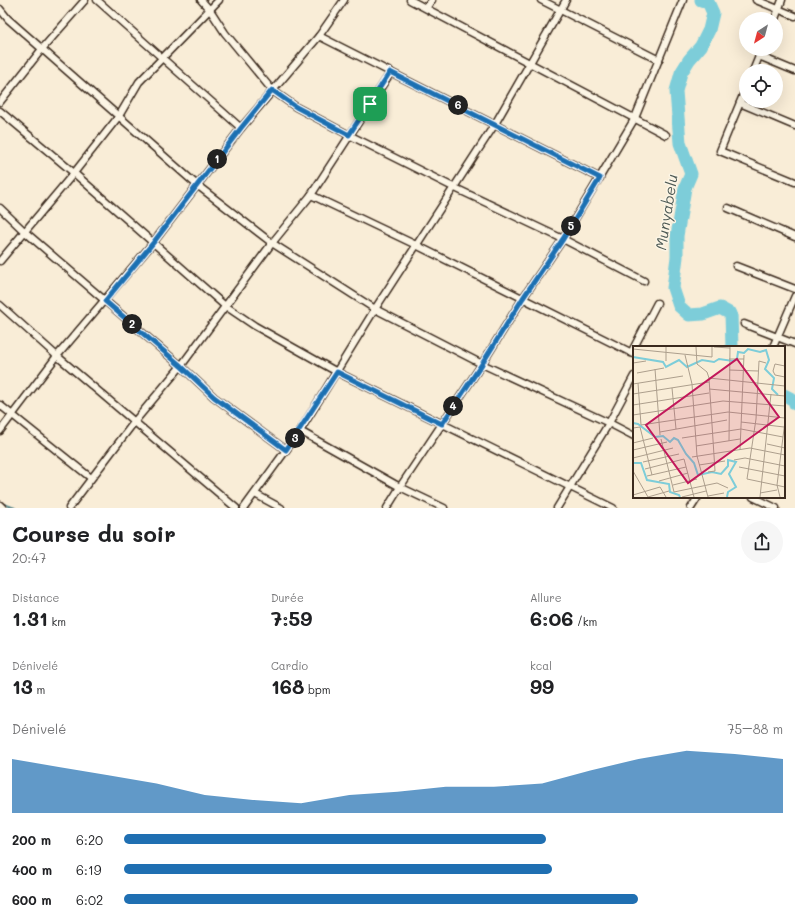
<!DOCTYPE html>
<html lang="fr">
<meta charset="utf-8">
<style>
body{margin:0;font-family:Mali,sans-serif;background:#f6f6f6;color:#202124;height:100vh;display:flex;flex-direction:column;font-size:15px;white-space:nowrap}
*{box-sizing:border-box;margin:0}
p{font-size:13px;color:#757577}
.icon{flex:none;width:22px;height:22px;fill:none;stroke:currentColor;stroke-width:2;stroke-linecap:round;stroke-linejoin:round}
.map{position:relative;height:508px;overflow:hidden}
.panel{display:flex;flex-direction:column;background:#fff;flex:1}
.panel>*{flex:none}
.needle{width:26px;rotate:216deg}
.fabs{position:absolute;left:739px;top:12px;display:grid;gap:8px}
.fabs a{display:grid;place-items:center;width:44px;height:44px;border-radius:50%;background:#fff;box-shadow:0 4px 16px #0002;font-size:20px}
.pin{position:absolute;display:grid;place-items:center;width:34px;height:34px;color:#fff;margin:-17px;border-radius:8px;box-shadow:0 2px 6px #0006}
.km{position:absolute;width:20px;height:20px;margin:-10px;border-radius:50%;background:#222;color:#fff;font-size:11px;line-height:20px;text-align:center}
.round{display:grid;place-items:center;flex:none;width:42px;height:42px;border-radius:21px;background:#f6f6f6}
.headline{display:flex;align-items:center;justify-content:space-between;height:68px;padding:0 12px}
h1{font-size:22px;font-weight:800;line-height:30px}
.metrics{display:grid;grid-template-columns:repeat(3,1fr);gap:6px;height:68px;padding:4px 12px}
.metrics div{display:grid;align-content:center}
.metrics b{font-size:20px;font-weight:800}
.metrics small{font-size:11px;font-weight:400}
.metrics p{font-size:11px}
.chart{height:112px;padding:8px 12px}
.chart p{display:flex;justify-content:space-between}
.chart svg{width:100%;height:72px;margin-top:4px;fill:#1f6fb2;opacity:.7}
ul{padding:0 12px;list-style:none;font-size:13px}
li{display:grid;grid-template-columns:64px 48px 1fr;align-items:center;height:30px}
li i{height:10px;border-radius:5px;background:#1f6fb2}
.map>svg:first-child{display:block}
</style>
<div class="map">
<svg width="795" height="508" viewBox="0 0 795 508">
<rect width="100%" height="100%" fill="#f9edd7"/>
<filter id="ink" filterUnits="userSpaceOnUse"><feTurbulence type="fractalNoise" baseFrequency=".025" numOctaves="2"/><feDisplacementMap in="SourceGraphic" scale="8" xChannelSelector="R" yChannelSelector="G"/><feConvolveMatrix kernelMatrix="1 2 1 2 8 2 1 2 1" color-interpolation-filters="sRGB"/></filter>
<g filter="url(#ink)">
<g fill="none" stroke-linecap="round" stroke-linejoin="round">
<polyline stroke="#638c8e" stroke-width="2" points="1,505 4,504 15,508"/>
<g stroke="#7dcdd9" stroke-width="13">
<polyline points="701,0 708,2 713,13 709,30 701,46 689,60 681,73 676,91 680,143 691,174 685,188 677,236 677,257 673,288 679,306 689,315 703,314 720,308 731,314 732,347"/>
<polyline points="784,395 794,400 795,404"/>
</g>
<g stroke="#3b2a1e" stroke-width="9">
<g id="street">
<polyline points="97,0 241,128"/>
<polyline points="201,0 210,10 225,33 272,90 296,107 349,135 453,187 563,239 644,281"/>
<polyline points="410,0 666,135"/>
<polyline points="541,0 659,60"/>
<polyline points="756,0 795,16"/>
<polyline points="426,8 432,0"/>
<polyline points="0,9 8,19 197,185 272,243 375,309 482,364 609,423 634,436"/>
<polyline points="775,19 782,0"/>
<polyline points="319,36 600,178"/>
<polyline points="759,56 795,71"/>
<polyline points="753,71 762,49"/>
<polyline points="746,88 720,151 795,182"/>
<polyline points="0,102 42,49 85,0"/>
<polyline points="740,103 795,126"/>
<polyline points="0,111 74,173 224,305 255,326 337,372 613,508"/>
<polyline points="311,195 416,245 634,354"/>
<polyline points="0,208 24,231 181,366 214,397 286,450"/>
<polyline points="728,208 795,237"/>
<polyline points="0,261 74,173 119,116 139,82 219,0"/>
<polyline points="736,266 795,289"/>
<polyline points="0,305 57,356 236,508"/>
<polyline points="744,324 795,344"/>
<polyline points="773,347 795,296"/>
<polyline points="631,353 657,303"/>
<polyline points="0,405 91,478"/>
<polyline points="0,431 57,356 153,243 241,128 319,36 344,0"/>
<polyline points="300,431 400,487 444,508"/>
<polyline points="255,494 281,508"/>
<polyline points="753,497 776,508"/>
<polyline points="0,505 3,508"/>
<polyline points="69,508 135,421 181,366 272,243 311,195 391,72"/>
<polyline points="244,508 300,431 375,309 495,124 566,0"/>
<polyline points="387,508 400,487 482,364 523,298 563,239 635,118 683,0"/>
<polyline points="557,508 609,423 634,376"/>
<polyline points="691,508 698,497"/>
</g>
</g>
<use href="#street" stroke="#fcf5e5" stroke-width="6"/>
</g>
</g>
<g fill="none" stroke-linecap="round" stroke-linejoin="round" filter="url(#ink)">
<g stroke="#fff" stroke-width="8">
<polygon id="route" points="390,72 600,178 563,239 523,298 482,364 442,424 337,372 286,450 214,397 181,366 105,301 153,243 241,128 272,90 296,107 349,135"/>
</g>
<use href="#route" stroke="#1f6fb2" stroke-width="5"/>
</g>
<g text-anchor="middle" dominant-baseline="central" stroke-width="3" stroke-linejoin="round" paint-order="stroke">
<g font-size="15" font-style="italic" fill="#4f5b56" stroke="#fcf5e5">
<text transform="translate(666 212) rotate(-81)">Munyabelu</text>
</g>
</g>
<g transform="translate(633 346)">
<rect width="152" height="152" fill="#f9edd7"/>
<path fill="none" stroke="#7dcdd9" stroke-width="2" d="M 0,11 L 30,16 L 33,21 L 46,14 L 54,21 L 69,14 L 81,16 L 86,13 L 100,15 L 104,13 L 105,6 L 111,7 L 115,3 L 127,6 L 133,4 L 136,14 L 132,23 L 141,32 L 139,43 L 145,49M 0,77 L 5,78 L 22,91 L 30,90 L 37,96 L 41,92 L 45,94 L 53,108 L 61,117 L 65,129 L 79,126 L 88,128 L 95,120 L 95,114 L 103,116 L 96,128 L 103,141 L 95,146 L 94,151M 0,117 L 8,117 L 14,134 L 36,138 L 37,146 L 46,149 L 47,151"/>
<path fill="none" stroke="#ad9f8d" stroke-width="1" d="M 33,1 L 33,15M 63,1 L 64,18 L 74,26 L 76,32 L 82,125 L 75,126M 81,1 L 97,2M 0,3 L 79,11 L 79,1M 52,9 L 59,38 L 64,110 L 75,151M 96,13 L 111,13M 0,17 L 13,15M 133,17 L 126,15 L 123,73 L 114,133 L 152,141M 152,20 L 142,18 L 140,25 L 142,29 L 152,31M 22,23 L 27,89M 96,24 L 125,25M 4,27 L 31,22M 76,32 L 152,40M 5,37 L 8,79 L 95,66 L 152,72M 0,38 L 50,30M 39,42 L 43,83M 76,43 L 152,50M 0,48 L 76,36M 0,59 L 76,47M 0,69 L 90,55 L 152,60M 108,76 L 151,81M 0,82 L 7,81 L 19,129M 27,86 L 94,74M 49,92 L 108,83 L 150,91M 28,93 L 41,146 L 84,137 L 95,142M 96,95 L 97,1M 0,97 L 20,92M 134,98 L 152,102M 63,100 L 107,93M 0,104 L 34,96M 107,104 L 111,9M 59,111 L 117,102 L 152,109M 0,112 L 40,102M 101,114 L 112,112 L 152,120M 10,116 L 46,108M 66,119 L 92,115M 106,121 L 152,130M 12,123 L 51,113 L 61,151M 0,125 L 15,151M 14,130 L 53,121M 26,135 L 55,127M 40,139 L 64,133M 127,147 L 144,144M 0,149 L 27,141 L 33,151M 75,150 L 91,147M 15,151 L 36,145M 49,151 L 73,145M 127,151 L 138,48M 147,151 L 144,139 L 152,75"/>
<path fill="#c2185b" fill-opacity="0.15" stroke="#c2185b" stroke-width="2" d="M 104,13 L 146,71 L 55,137 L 13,79 Z"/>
<rect width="152" height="152" fill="none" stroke="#3b2a1e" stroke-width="2"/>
</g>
</svg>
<div class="fabs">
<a><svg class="needle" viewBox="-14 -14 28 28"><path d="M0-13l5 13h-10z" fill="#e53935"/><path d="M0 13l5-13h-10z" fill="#757577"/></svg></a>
<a><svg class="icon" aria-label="locate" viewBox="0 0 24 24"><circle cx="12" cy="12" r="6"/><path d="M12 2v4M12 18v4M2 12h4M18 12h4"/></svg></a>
</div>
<div class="pin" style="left:370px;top:104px;background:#1e9e55"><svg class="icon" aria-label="arrive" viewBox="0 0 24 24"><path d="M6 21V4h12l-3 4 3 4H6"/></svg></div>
<b class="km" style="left:217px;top:159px">1</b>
<b class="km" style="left:132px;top:324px">2</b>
<b class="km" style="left:295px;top:438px">3</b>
<b class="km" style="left:453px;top:406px">4</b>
<b class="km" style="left:571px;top:226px">5</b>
<b class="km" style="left:458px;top:105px">6</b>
</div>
<section class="panel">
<div class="headline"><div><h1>Course du soir</h1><p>20:47</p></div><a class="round"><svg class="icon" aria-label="share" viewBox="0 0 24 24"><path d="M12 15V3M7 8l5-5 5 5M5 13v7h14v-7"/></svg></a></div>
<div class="metrics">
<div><p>Distance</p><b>1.31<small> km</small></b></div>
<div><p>Durée</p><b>7:59</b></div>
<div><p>Allure</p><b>6:06<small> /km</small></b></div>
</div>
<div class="metrics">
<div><p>Dénivelé</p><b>13<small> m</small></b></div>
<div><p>Cardio</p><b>168<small> bpm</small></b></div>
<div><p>kcal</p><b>99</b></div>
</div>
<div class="chart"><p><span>Dénivelé</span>75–88 m</p>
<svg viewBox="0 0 160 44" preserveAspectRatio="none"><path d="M0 44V11L10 16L20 21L30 26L40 33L50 36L60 38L70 33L80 31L90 28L100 28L110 26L120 18L130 11L140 6L150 8L160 11V44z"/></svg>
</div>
<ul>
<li><b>200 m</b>6:20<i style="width:64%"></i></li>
<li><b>400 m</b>6:19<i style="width:65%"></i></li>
<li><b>600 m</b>6:02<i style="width:78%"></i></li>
</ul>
</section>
